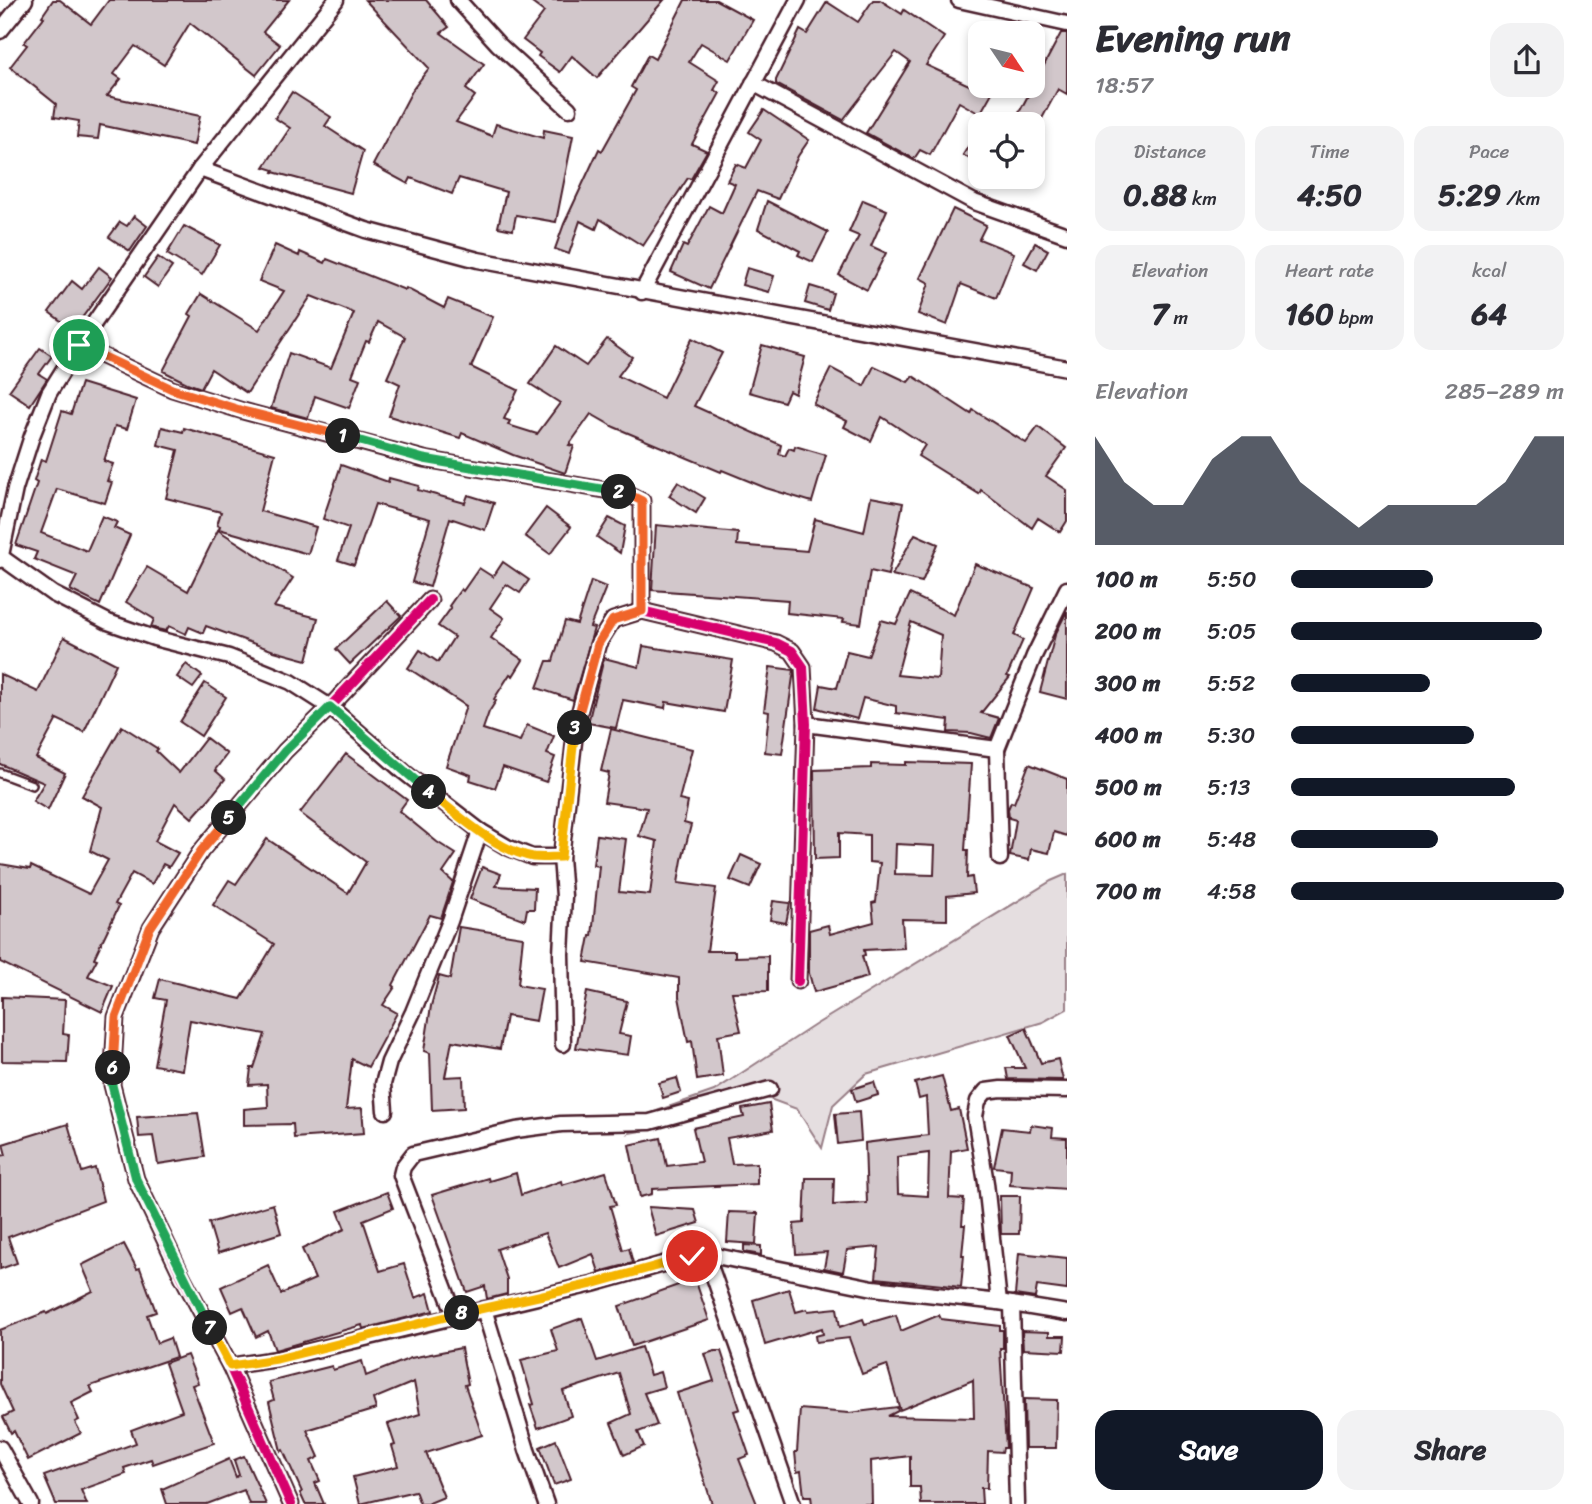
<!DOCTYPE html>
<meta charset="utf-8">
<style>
body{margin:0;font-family:Sriracha,sans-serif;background:#f2f2f3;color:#2b2b33;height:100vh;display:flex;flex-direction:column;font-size:26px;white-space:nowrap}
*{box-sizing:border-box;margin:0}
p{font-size:23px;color:#7c7c81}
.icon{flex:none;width:38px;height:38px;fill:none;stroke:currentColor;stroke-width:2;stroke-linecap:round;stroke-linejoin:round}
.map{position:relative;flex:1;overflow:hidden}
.drawer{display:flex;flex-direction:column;background:#fff;width:525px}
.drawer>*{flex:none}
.needle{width:46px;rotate:125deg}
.fabs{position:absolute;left:968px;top:21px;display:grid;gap:14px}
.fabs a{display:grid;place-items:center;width:77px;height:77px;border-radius:14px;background:#fff;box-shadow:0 4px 10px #0003;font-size:35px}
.pin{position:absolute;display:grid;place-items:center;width:60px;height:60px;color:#fff;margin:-30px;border:4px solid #fff;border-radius:50%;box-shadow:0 2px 7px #0007}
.km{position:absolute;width:35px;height:35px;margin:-18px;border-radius:50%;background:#222;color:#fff;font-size:19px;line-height:35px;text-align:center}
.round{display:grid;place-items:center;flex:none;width:74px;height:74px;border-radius:21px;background:#f2f2f3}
.summary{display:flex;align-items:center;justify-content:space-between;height:119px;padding:0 28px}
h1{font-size:38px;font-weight:800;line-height:52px}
.figures{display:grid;grid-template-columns:repeat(3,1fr);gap:10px;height:119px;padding:7px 28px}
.figures div{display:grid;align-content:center;border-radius:18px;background:#f2f2f3;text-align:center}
.figures b{font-size:30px;font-weight:800}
.figures small{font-size:19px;font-weight:400}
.figures p{font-size:19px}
.chart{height:196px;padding:14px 28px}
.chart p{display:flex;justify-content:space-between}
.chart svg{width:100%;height:126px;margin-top:7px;fill:#111827;opacity:.7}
.button{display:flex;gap:14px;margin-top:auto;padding:14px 28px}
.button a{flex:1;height:80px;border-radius:21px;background:#111827;color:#fff;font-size:28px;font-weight:800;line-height:80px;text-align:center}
.button a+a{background:#f2f2f3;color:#2b2b33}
ul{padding:0 28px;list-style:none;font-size:23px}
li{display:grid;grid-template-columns:112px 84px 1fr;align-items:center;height:52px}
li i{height:18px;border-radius:9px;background:#111827}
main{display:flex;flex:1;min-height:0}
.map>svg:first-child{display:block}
</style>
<main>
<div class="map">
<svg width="1067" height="1504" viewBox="0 0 1067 1504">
<rect width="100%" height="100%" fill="#fff"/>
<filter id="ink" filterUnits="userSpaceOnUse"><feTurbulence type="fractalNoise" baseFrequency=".0143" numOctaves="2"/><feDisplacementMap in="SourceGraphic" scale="14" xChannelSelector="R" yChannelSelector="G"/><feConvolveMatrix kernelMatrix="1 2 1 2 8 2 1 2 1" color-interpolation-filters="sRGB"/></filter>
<g filter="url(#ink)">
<polygon fill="#e5dee0" stroke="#987e86" stroke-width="2" points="1067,874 1067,1009 1043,1022 866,1074 833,1105 822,1148 797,1109 751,1092 646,1130 629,1133 654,1112 714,1091 815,1025 1051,881"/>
<g fill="#d2c7cb" stroke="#4a1f2b" stroke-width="2" fill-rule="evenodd">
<polygon points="53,0 60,0 91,24 109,0 289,0 263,32 280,45 256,75 190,23 164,65 135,46 114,74 121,79 107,96 200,116 194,145 100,125 98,139 77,137 79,121 54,117 56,104 10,67 27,45 24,43 44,17 42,16"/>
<polygon points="365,0 426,0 449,27 441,33 484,64 466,89 475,96 456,122 492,136 496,124 543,138 544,130 573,136 556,222 516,215 513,230 498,227 506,192 459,178 452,194 411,178 408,184 373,165 413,89 429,68"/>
<polygon points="528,0 664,0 597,78 572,56 560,72 538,56 540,53 523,40 544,12"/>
<polygon points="685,0 716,0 753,20 730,60 701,43 689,62 719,81 714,90 720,93 692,144 707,151 691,179 688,178 643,246 600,219 596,229 580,221 569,254 555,249 564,224 599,149 602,151 636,90 631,87 648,55 655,59"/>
<polygon points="873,0 880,0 902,14 904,10 944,37 926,65 971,86 984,86 993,91 980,114 959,102 930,155 920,150 914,159 866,133 910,62 896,52 843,120 776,84 776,80 800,30 807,34 827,2 858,22"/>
<polygon points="1061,33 1067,33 1067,94 1058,89 1039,124 1013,124"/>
<polygon points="292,92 331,117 325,126 363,151 351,193 273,172 274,170 264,167 290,128 275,118"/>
<polygon points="764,110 809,140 798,156 778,199 757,191 709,289 671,272 683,245 687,247 709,206 722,213 735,184 727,181 736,164 746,168 761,140 749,132"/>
<polygon points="980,127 980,165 963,155"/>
<polygon points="863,200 887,210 871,246 886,253 867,290 839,275 859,236 849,232"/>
<polygon points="767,201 828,232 813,262 798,255 800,251 758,229"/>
<polygon points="953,209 986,225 979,239 1014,253 996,298 961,284 947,325 918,314 929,283 920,278"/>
<polygon points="134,216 147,226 130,251 109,237 120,222 127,226"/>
<polygon points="184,226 220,245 202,275 167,254"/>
<polygon points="1035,243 1048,250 1037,270 1024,263"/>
<polygon points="275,245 299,256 300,252 325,263 327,259 405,290 406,288 444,308 448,299 493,317 471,367 518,390 504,419 510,421 508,425 537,434 560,403 530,384 556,346 586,366 607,339 632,357 618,376 663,398 692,338 722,353 694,406 781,445 779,454 785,456 789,448 794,450 795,446 826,455 812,502 766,488 722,470 721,472 614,427 591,414 569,445 574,446 565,473 513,455 462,433 460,438 389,416 400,384 387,378 405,337 378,322 369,342 366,341 352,376 360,379 349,408 315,396 308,418 271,408 289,353 331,368 354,313 311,296 247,393 211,369 201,388 187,383 163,371 192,316 189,314 201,294 259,330 284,291 259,281"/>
<polygon points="158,257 172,267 158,287 144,277"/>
<polygon points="99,267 112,277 73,330 49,312 72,281 82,289"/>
<polygon points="747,268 774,276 769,292 742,285"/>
<polygon points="810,286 833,293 828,310 805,303"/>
<polygon points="762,345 805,357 795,394 789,391 784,402 749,392"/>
<polygon points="40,348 52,356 39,374 47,379 30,405 9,391"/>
<polygon points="874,366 908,382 913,376 971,414 973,410 1026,443 1038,427 1066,448 1046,476 1067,490 1067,521 1060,532 1038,518 1032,528 981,490 979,494 918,456 925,445 882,417 871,441 844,427 847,421 813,404 831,368 864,386"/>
<polygon points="81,383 136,400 127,429 115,426 104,461 113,464 107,481 112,482 105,503 57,489 41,533 87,551 102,516 117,522 114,528 130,535 100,605 70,590 77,576 34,559 37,552 16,545 37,483 34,481 41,459 46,461 62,411 71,414"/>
<polygon points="162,427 183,432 184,428 275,454 260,511 316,527 308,554 219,529 220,526 217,525 221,512 166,498 178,450 158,445"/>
<polygon points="341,465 388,482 389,478 419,486 418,490 465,503 468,495 494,503 485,530 450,518 430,587 412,582 430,519 375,504 354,565 338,560 349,528 323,519"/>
<polygon points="678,482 705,498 696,513 669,496"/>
<polygon points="871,497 903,503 888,575 870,571 861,624 843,622 844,619 787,613 788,600 652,590 656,525 738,533 737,545 807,551 815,519 864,532"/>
<polygon points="546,508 571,527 550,554 525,536"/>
<polygon points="609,518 625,526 620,553 597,537"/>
<polygon points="218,530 293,578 274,607 318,618 307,660 274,651 206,626 203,633 189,627 186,634 169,626 166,631 157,629 151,627 154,619 126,602 147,567 188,591"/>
<polygon points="915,534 938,544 922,582 892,575"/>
<polygon points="503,562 529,580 520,593 506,584 490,608 504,618 491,638 523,660 513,676 510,674 494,699 496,701 489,712 483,729 520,741 527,725 554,736 547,754 555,757 546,782 503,767 495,788 470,780 471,775 446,766 466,706 408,668 420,650 438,662 454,637 438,626 451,608 449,606 461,589 463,591 479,568 493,577"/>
<path d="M 975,564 L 1034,588 L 1014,635 L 1023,640 L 1007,676 L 1010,677 L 981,713 L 999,718 L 991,738 L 971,733 L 948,732 L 949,720 L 896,713 L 896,706 L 863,698 L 857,719 L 817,708 L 821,685 L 837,688 L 847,651 L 868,656 L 881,620 L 896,624 L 910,594 L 954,615 ZM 911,622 L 941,635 L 938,679 L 897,675 Z"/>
<polygon points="591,581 606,587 590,627 594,628 573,700 537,688 547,661 553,661 565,621 577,624"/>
<polygon points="387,601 401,616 350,664 336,649"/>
<polygon points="1067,611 1067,699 1040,692 1055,635"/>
<polygon points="64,637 116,664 84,732 57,719 36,758 65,773 48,810 33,801 44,783 0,764 0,674 38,692"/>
<polygon points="643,646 733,660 724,712 666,702 665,708 623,700 616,728 588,723 604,658 639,667"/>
<polygon points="186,664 202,676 193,688 177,677"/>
<polygon points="770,667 794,670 782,754 765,752 769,712 764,711"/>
<polygon points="205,683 226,697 201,736 180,722"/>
<polygon points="122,726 158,749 156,751 179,773 206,738 227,754 215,770 225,779 209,799 192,818 175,803 155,841 178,853 169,867 163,864 152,884 132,873 115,904 119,906 94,958 97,959 88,976 113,986 102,1012 0,962 0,864 30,869 31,866 89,894 108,860 90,851 102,807 82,796"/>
<polygon points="611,729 692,749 679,800 688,802 684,823 691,825 682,860 678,883 716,888 707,951 735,951 735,957 768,956 768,991 732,992 741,1031 718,1035 723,1076 697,1080 692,1041 688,1042 679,997 679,978 585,962 590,936 592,936 599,866 593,865 597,835 626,839 619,892 650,895 657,841 639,836 647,808 604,802 609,773 601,771"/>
<polygon points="346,754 407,800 399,811 437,842 456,854 443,873 453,882 441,918 430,915 393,985 395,987 383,1005 397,1013 368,1067 352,1059 346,1109 362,1108 364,1133 294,1138 293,1124 244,1125 244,1109 268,1107 267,1084 249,1085 251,1068 254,1068 265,1034 190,1020 182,1070 154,1065 166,1000 155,998 160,979 241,999 274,944 213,905 229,880 236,884 267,839 348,893 366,862 300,813"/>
<path d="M 906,762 L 971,764 L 965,850 L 968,850 L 967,878 L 972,877 L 974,893 L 947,896 L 947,920 L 902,919 L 904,948 L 864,950 L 865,955 L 862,956 L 868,977 L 814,992 L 809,973 L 809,930 L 828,925 L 830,934 L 874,922 L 872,903 L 876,902 L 880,863 L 869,862 L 869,835 L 839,833 L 839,858 L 815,859 L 814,770 L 871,768 L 871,764 L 906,765 ZM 896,844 L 935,846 L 934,875 L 895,874 Z"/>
<polygon points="1029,764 1067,779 1067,836 1054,832 1049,853 1031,849 1029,860 1010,856 1016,820 1009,818 1008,809 1011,802 1014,803"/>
<polygon points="741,855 761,864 750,888 730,880"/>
<polygon points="482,867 501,874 496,886 535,888 534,909 527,909 525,920 470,899"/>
<polygon points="773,901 790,903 786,923 770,920"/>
<polygon points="459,927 523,937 518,985 542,989 536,1021 506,1016 500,1049 452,1041 445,1077 463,1076 464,1108 432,1110 430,1053 424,1051 431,1006 439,976 450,979"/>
<polygon points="587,992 627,1001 619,1034 631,1036 628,1055 576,1048"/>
<polygon points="2,997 65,1000 63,1034 69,1035 67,1062 2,1061"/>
<polygon points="1026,1028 1041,1063 1058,1059 1063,1080 1008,1079 1006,1068 1025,1068 1010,1035"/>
<path d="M 942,1076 L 951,1111 L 959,1109 L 967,1148 L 951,1151 L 949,1198 L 964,1199 L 962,1225 L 965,1225 L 962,1255 L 964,1255 L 961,1287 L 876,1278 L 879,1247 L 847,1250 L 843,1272 L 824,1268 L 827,1252 L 796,1254 L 794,1224 L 804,1223 L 806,1178 L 834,1178 L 833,1205 L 867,1203 L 865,1143 L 928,1135 L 926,1097 L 919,1099 L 915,1083 ZM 929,1153 L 928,1196 L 898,1194 L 897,1157 Z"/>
<polygon points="677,1078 681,1092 663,1098 659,1083"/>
<polygon points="874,1082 878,1095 856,1102 852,1089"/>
<polygon points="769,1104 773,1130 727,1138 732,1164 757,1163 757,1184 652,1189 652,1194 640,1197 629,1145 661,1138 667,1166 701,1162 693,1128 744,1117 742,1109"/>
<polygon points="859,1112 861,1141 838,1144 835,1114"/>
<polygon points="198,1113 205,1157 158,1164 153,1136 139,1137 137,1117"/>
<polygon points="68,1124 82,1172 95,1168 103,1201 8,1237 17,1263 0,1269 0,1156 6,1155 3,1144"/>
<polygon points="1031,1125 1053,1128 1052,1137 1067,1138 1067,1189 1010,1185 1011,1169 994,1167 1002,1128 1030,1131"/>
<polygon points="606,1172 616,1205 610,1206 623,1250 629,1248 633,1263 599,1272 593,1254 559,1268 545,1233 497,1249 507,1279 507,1294 487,1299 485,1286 467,1292 432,1195 488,1178 489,1181 516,1173 521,1195 561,1181 562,1185"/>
<polygon points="387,1192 393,1208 363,1220 380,1271 404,1264 415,1298 428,1293 433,1311 363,1329 362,1325 275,1350 268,1331 256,1337 243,1307 232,1312 221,1287 268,1265 281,1294 315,1279 302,1249 345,1229 338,1211"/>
<polygon points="1000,1196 1020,1196 1019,1234 1001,1234"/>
<polygon points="273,1204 281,1233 218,1253 209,1223"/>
<polygon points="648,1207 695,1210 699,1223 656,1236"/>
<polygon points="729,1212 758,1213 756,1244 727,1242"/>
<polygon points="124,1244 137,1269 140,1268 156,1312 147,1315 157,1343 170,1338 176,1357 90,1386 93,1392 71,1403 79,1420 75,1422 81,1433 28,1460 14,1431 11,1433 3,1417 13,1412 0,1384 0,1330 46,1312 47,1314 93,1291 82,1265"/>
<polygon points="744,1245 761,1246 761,1255 744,1252"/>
<polygon points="1019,1253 1067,1258 1067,1290 1037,1286 1035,1298 1015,1295"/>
<polygon points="695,1279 709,1320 632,1346 619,1306"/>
<polygon points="789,1289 796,1312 807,1309 808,1311 837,1308 840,1327 863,1319 865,1324 896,1315 901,1331 939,1315 941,1319 1000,1326 1000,1330 1003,1330 1003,1348 1000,1348 1006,1448 1003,1448 1002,1452 988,1451 987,1488 981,1488 982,1504 921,1504 920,1487 910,1487 910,1456 871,1461 872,1504 812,1504 811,1496 804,1496 801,1471 797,1472 795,1452 797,1452 800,1409 849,1413 897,1407 898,1411 888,1416 974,1418 973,1380 900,1410 887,1365 862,1374 849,1338 816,1342 815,1336 823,1334 822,1328 765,1345 753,1300"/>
<polygon points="582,1318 597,1361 641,1347 650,1375 660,1372 664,1387 644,1393 657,1425 638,1432 644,1446 624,1455 611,1423 631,1414 619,1373 563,1391 571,1416 538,1428 530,1405 534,1404 521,1360 558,1351 551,1329"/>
<polygon points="1022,1331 1049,1332 1049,1336 1065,1336 1064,1351 1023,1349"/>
<polygon points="461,1348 468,1384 465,1385 482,1435 426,1453 444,1497 427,1504 420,1504 415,1491 360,1504 353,1477 398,1466 392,1446 395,1445 388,1424 420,1414 414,1382 373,1399 376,1409 307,1430 319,1457 311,1461 320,1481 315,1483 324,1504 305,1504 300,1493 302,1492 283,1450 281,1451 269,1402 274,1400 269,1382 332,1366 333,1370 362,1361 366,1376 411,1358"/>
<polygon points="715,1351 721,1351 740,1409 734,1411 749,1455 739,1459 757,1504 712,1504 677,1393 714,1381 705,1354"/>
<polygon points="187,1355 198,1383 192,1385 214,1443 153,1464 151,1459 124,1468 126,1474 81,1490 87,1504 56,1504 44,1476 136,1443 131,1430 182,1411 165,1363"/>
<polygon points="1024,1399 1057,1400 1056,1448 1025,1448"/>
<polygon points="556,1440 571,1479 554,1485 540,1447"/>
<polygon points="244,1456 266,1504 249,1504 244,1490 207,1504 167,1504 162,1489 229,1459 236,1477 239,1475 234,1460"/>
</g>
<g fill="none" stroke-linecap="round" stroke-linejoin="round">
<g stroke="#4a1f2b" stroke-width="12">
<polyline id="service" points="0,773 32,785"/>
</g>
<g stroke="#4a1f2b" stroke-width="19">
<g id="minor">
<polyline points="458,0 498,44 569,109"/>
<polyline points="959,0 1067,24"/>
<polyline points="0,31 25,0"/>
<polyline points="753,83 974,202 1067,235"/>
<polyline points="200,169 366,230 478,260 1067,368"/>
<polyline points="642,292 798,0"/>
<polyline points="79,345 172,389 243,411 424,459 628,494 642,501 642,611 776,643 792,651 803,667 806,724 798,981"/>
<polyline points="1,557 53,594 108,622 154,638 229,657 291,682 330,707 404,772 480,831 507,847 532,857 561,857"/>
<polyline points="0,560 15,489 32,436 49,393 79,345 200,169 336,0"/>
<polyline points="806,724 997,749"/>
<polyline points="1000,858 997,749 1034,656 1067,589"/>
<polyline points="563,1044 561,954 564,896 561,857 576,724 598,644 613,620 642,611"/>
<polyline points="385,1111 383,1084 389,1062 413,1012 450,921 480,831"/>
<polyline points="706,1254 793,1504"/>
<polyline points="999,1302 986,1183 975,1116 978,1101 986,1091 1001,1089 1067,1090"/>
<polyline points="1012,1304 1017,1504"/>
<polyline points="484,1309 527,1450 546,1504"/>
<polyline points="455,1315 401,1175 403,1167 413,1154 516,1130 561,1124 650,1122 770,1089"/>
<polyline points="230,1366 277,1359 592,1284 692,1256 706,1254 873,1288 999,1302 1067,1313"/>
<polyline points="0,1448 31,1504"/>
<polyline points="291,1504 230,1366 183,1278 136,1179 112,1085 116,1017 151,928 201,851 285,751 330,707 430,600"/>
</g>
</g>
<use href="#service" stroke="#fff" stroke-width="7"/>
<use href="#minor" stroke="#fff" stroke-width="14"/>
<g stroke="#fff" stroke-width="15">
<g id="cycleway">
<polyline points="79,345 172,389 243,411 424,459 628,494 642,501 642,611 776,643 792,651 803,667 806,724 798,981"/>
<polyline points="291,1504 230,1366 183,1278 136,1179 112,1085 116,1017 151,928 201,851 285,751 330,707 430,600"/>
</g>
</g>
<use href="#cycleway" stroke="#d6006c" stroke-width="10"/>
</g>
</g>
<g fill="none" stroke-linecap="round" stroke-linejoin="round" filter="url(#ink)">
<g stroke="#fff" stroke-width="14">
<polyline id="split-1" points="79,345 172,389 243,411 343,436"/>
</g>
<g stroke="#fff" stroke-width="14">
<polyline id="split-2" points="343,436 424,459 619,492"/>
</g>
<g stroke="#fff" stroke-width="14">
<polyline id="split-3" points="575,728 598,644 613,620 642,611 642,501 628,494 619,492"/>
</g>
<g stroke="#fff" stroke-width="14">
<path id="split-4" d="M 429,792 C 457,814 497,851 533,857 C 542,858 552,857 561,857 L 575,728"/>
</g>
<g stroke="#fff" stroke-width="14">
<polyline id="split-5" points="229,818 285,751 330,707 429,792"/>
</g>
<g stroke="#fff" stroke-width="14">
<polyline id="split-6" points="113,1068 116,1017 150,928 201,851 229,818"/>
</g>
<g stroke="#fff" stroke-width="14">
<polyline id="split-7" points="113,1068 112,1085 136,1179 210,1328"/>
</g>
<g stroke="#fff" stroke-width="14">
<polyline id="split-8" points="210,1328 230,1366 277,1359 462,1313"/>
</g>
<g stroke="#fff" stroke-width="14">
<polyline id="split-9" points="462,1313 592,1284 692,1256"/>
</g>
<use href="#split-1" stroke="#f0652b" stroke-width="9"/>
<use href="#split-2" stroke="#22a559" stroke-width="9"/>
<use href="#split-3" stroke="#f0652b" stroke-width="9"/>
<use href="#split-4" stroke="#f5b400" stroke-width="9"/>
<use href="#split-5" stroke="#22a559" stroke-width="9"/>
<use href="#split-6" stroke="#f0652b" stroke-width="9"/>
<use href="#split-7" stroke="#22a559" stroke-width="9"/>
<use href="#split-8" stroke="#f5b400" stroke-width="9"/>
<use href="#split-9" stroke="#f5b400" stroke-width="9"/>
</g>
</svg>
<div class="fabs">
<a><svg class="needle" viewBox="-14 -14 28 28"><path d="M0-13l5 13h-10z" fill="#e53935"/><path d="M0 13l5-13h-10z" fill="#7c7c81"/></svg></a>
<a><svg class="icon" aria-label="locate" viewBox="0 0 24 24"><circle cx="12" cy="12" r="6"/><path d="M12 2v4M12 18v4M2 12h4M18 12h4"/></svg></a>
</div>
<div class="pin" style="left:79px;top:345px;background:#1e9e55"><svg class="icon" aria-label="arrive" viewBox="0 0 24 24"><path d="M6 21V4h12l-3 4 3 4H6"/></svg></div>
<div class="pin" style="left:692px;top:1256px;background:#d93025"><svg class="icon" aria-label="check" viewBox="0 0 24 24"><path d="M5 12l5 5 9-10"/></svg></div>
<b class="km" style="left:343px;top:436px">1</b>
<b class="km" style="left:619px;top:492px">2</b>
<b class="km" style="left:575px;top:728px">3</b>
<b class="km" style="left:429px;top:792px">4</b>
<b class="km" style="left:229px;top:818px">5</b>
<b class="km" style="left:113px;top:1068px">6</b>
<b class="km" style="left:210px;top:1328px">7</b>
<b class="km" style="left:462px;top:1313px">8</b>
</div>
<section class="drawer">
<div class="summary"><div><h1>Evening run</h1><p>18:57</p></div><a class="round"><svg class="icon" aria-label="share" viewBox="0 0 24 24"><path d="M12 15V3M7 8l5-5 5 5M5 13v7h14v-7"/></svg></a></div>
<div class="figures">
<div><p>Distance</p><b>0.88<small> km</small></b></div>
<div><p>Time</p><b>4:50</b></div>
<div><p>Pace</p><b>5:29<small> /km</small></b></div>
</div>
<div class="figures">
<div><p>Elevation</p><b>7<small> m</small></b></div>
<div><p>Heart rate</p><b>160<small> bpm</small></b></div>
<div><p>kcal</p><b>64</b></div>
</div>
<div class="chart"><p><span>Elevation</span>285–289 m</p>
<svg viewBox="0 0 160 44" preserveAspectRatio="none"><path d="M0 44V6L10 22L20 30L30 30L40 14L50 6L60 6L70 22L80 30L90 38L100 30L110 30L120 30L130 30L140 22L150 6L160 6V44z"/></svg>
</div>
<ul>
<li><b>100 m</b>5:50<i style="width:52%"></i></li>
<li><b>200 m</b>5:05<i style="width:92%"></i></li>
<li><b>300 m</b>5:52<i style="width:51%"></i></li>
<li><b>400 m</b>5:30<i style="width:67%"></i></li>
<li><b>500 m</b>5:13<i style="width:82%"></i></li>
<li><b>600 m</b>5:48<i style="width:54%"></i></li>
<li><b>700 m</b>4:58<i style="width:100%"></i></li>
</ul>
<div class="button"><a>Save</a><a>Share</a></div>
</section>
</main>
